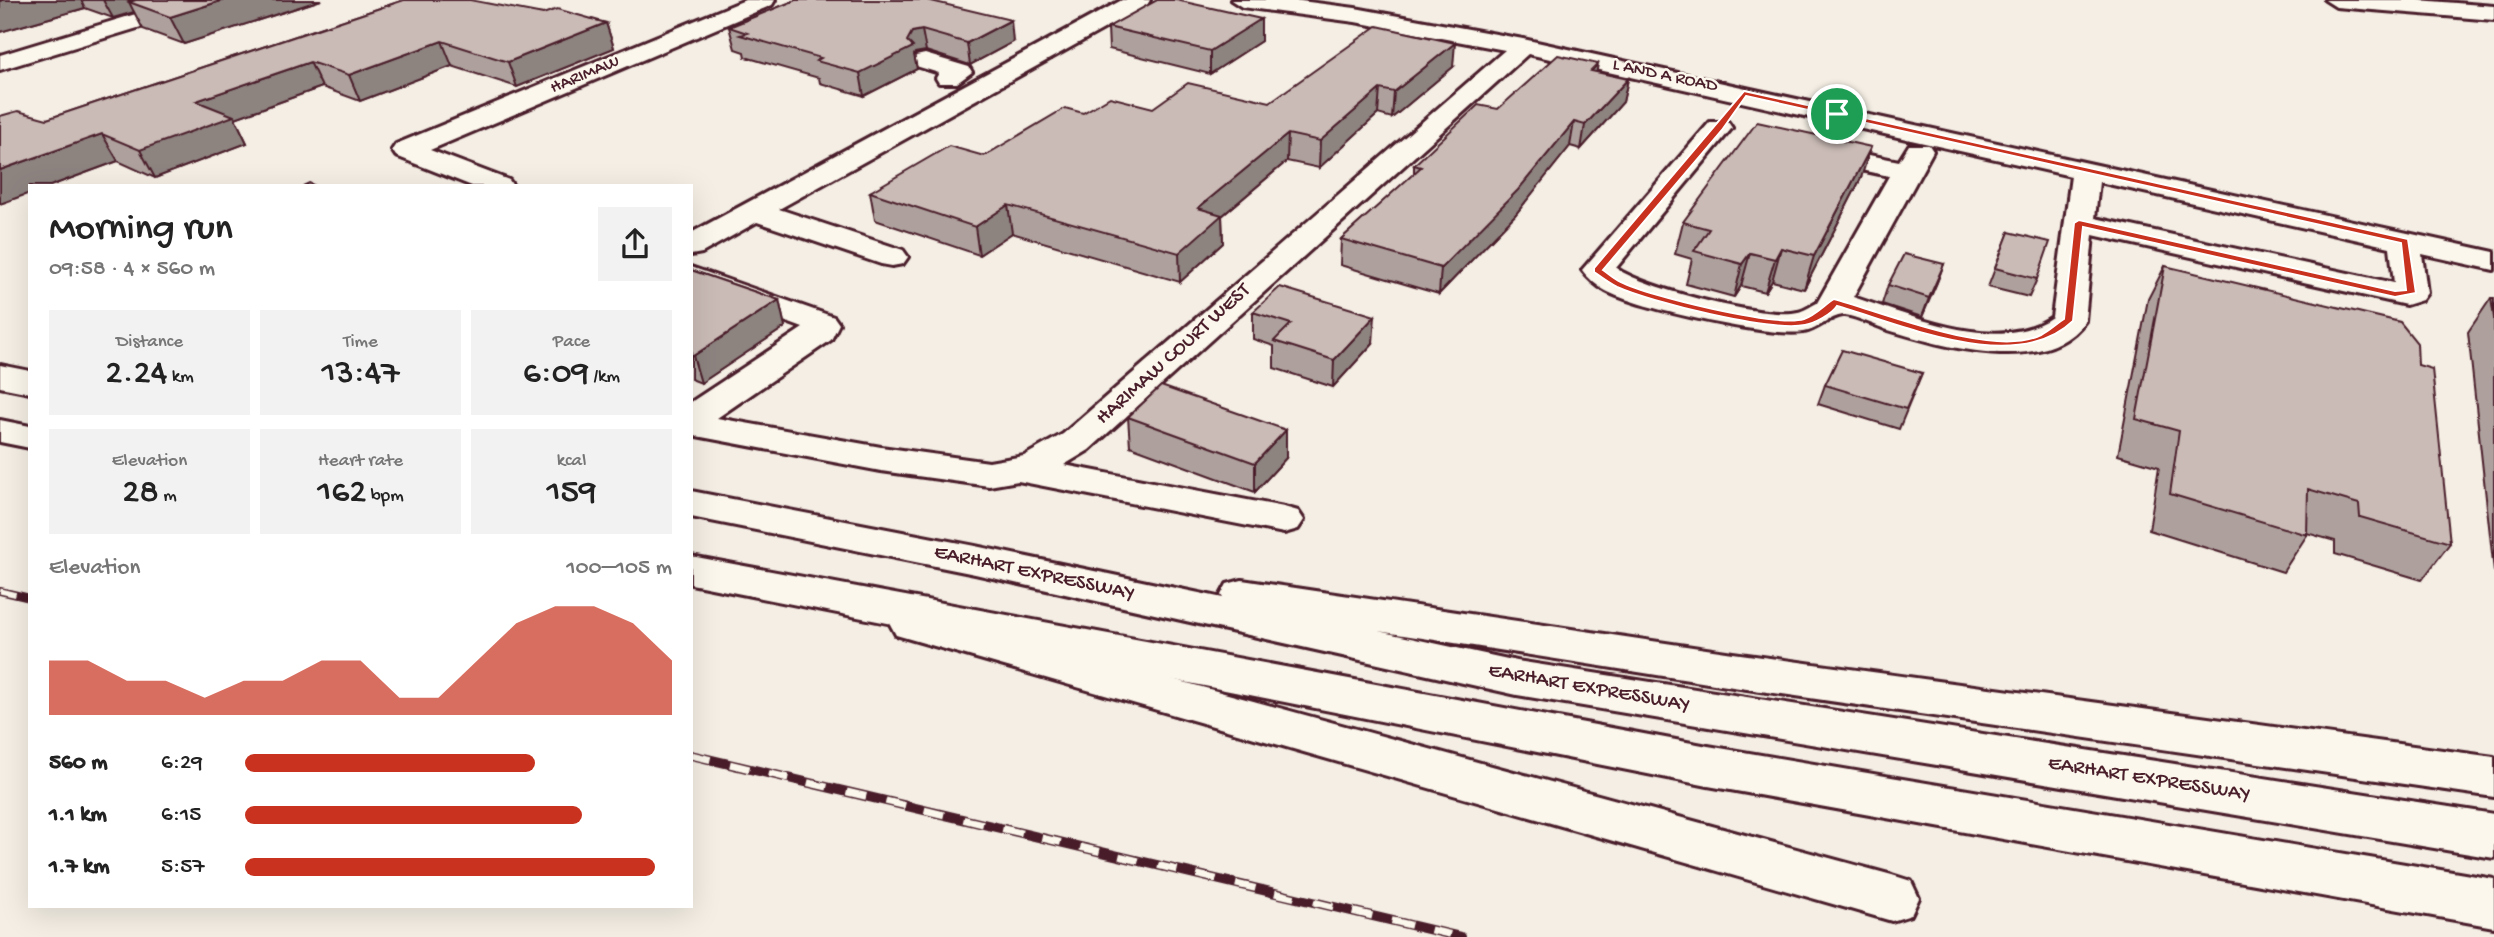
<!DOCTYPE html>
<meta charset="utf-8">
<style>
body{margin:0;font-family:"Gochi Hand",sans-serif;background:#f2f2f2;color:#222;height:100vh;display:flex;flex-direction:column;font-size:26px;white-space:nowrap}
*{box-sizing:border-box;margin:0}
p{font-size:23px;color:#767676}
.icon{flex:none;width:38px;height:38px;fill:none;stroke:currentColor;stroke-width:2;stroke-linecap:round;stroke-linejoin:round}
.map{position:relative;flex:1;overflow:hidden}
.drawer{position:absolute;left:28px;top:184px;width:665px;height:724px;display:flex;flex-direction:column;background:#fff;border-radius:0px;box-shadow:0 7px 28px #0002}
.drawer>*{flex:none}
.pin{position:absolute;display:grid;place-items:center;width:60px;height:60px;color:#fff;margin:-30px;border:4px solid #fff;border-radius:50%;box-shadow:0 2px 7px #0007}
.round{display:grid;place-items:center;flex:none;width:74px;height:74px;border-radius:0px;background:#f2f2f2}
.summary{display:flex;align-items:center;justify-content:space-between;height:119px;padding:0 21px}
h1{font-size:38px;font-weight:600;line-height:52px}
.figures{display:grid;grid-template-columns:repeat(3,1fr);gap:10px;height:119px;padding:7px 21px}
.figures div{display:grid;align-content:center;border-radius:0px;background:#f2f2f2;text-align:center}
.figures b{font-size:35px;font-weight:600}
.figures small{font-size:19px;font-weight:400}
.figures p{font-size:19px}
.chart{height:196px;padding:14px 21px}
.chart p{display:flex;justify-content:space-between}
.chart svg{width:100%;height:126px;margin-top:7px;fill:#c8321e;opacity:.7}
ul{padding:0 21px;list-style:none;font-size:23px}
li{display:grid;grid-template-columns:112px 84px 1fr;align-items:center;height:52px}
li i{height:18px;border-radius:9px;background:#c8321e}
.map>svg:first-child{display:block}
</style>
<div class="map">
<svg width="2494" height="937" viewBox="0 0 2494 937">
<rect width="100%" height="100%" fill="#f4eee4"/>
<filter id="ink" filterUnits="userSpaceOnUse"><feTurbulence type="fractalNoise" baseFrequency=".0143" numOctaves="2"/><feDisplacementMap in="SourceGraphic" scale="14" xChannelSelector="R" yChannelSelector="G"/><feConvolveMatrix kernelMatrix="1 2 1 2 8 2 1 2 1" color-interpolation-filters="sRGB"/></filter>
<g filter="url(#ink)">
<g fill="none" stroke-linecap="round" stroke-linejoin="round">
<g stroke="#4a1f2b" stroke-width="6">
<g id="minor">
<polygon points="182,0 216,0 213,5 0,70 0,55"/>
<polygon points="745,0 775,0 772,5 430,150 509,180 513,186 472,186 396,156 392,150 396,144"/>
<polygon points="1122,0 1150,0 1147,5 779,209 903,250 908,257 903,264 892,266 881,264 757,222 702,253 691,255 691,233"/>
<path d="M 1231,0 L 1293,0 L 1355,8 L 1523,39 L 2494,252 L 2494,270 L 2422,254 L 2427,293 L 2422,300 L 2406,305 L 2093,235 L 2085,321 C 2046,377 1941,346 1888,330 C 1879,327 1851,314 1843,315 C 1830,316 1818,330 1804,332 C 1767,337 1640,309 1606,291 C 1597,286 1588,278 1582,270 L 1710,122 L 1728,122 L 1732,128 L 1616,268 C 1643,288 1766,320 1798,312 C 1804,311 1811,306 1817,303 L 1889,176 L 1804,158 L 1800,152 L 1804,146 L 1814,144 L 1899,161 L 1909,145 L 1929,145 L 1933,151 L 1853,297 C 1910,315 1998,355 2052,317 L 2071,176 L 1528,54 L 1089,450 L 1064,465 L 1284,507 L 1298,511 L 1304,520 L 1298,529 L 1284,533 L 1018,481 L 989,486 L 881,471 L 691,435 L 691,402 L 803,328 L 691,287 L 691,267 L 834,317 L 839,324 L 831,340 L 717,418 L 881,447 L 989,462 L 1024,456 L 1063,434 L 1505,50 L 1355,22 L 1242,7 ZM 2099,182 L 2390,247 L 2394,283 L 2095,218 Z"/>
<polygon points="925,54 969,67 972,72 957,83 939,83 936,78 939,73 916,66 913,61 916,56"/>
<polygon points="912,608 1892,875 1911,881 1919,898 1911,915 1892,921 896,635 890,624 896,613"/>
</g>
</g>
<g stroke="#4a1f2b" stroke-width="6">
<g id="highway">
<polygon points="2325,0 2418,0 2494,6 2494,20 2336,7"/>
<polygon points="0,365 30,371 30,393 0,387"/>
<polygon points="0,420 30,426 30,448 0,442"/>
<polygon points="691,491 975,546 1223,598 1221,595 1227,584 1242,580 1733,653 2494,757 2494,797 1733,687 1378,631 1517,661 2494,814 2494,858 1517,695 975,574 691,517"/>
<polygon points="691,556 1708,746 2494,879 2494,927 1708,786 691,584"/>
</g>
</g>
<use href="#minor" fill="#fbf7ec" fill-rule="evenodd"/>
<use href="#highway" fill="#fbf7ec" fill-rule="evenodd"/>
<g stroke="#4a1f2b" stroke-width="8">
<polyline id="rail-far1" points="0,591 30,598"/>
</g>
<g stroke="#4a1f2b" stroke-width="10">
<polyline id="rail" points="691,755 1461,937"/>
</g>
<use href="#rail-far1" stroke="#fbf7ec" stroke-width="5" stroke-dasharray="16" stroke-linecap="butt"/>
<use href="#rail" stroke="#fbf7ec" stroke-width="7" stroke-dasharray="20" stroke-linecap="butt"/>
</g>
<g fill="#aea19d" stroke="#4a1f2b" stroke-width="2">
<polygon points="0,0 321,0 184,44 143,29 134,12 113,18 85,8 0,32"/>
<polygon points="404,0 543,14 606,23 614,48 517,87 452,66 360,101 322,87 235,118 247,143 155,178 118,161 50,186 30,186 47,119"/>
<polygon points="796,0 1013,42 970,65 926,51 915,53 914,55 917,69 864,96 820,83 819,78 745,57 744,52 735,49 729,27"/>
<polygon points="1261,19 1261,41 1210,74 1109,49 1108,27"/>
<polygon points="1453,67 1392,118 1378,114 1319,168 1287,161 1222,216 1223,243 1180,282 1012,233 979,255 875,220 870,192 984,156 1083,113 1270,102"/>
<polygon points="1596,72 1628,79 1623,102 1581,149 1570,146 1515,215 1439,294 1340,265 1341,239 1414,174 1414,165 1498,109"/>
<polygon points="1861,178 1804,289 1772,281 1765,292 1741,286 1734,297 1686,284 1692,259 1675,254 1683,222"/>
<polygon points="2009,232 2037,279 2029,297 1988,287"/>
<polygon points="1944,264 1937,282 1922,317 1882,304 1888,285"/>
<polygon points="2165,266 2418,365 2450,543 2422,580 2335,554 2335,541 2307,533 2307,535 2283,572 2149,530 2159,467 2118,455 2148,299"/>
<polygon points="691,270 779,300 785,327 701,383 691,379"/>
<polygon points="2491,298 2494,298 2494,572 2468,332"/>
<polygon points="1253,312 1373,343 1333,387 1274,368 1274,346 1253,339"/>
<polygon points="1922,373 1899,429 1818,404 1825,385"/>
<polygon points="1128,417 1286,458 1255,492 1130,446"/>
</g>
<g fill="#8d837f" stroke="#4a1f2b" stroke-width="2">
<polygon points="3,0 81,0 85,8 0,32 0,1"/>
<polygon points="103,0 173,0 129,2 134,12 113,18"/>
<polygon points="224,0 321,0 184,44 170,17"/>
<polygon points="1261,19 1261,41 1210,74 1210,51"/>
<polygon points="1011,20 1013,42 970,65 967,43"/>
<polygon points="606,23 614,48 517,87 508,62"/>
<polygon points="922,30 926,51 915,53 914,55 917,69 864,96 860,73 912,32"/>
<polygon points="442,41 452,66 360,101 349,75"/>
<polygon points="1455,43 1453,67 1392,118 1394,92"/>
<polygon points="310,62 322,87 235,118 247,143 155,178 140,150 196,101"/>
<polygon points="1598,64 1594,86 1591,71"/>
<polygon points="1628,79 1623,102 1581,149 1585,125"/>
<polygon points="1380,89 1378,114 1319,168 1320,141"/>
<polygon points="1574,122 1570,146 1515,215 1439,294 1441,268"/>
<polygon points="102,134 118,161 50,186 30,186 30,193 0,204 0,170"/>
<polygon points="1288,134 1287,161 1222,216 1223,243 1180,282 1179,253 1198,208"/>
<polygon points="1871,147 1861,178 1804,289 1814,256"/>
<polygon points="1008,205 1012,233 979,255 975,227"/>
<polygon points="1781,248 1772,281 1765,292 1775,259"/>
<polygon points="1750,253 1741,286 1734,297 1742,264"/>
<polygon points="1944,264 1937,282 1922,317 1929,298"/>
<polygon points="779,300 785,327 701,383 693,356"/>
<polygon points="1375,316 1373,343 1333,387 1334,360"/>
<polygon points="1286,430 1286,458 1255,492 1255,463"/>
</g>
<g fill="#cabbb6" stroke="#4a1f2b" stroke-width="2">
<polygon points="136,0 224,0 170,17 129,2"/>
<polygon points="404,0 470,0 543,14 557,9 606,23 508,62 442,41 349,75 310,62 196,101 234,116 140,150 102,134 0,170 0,116 18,111 47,119"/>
<polygon points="796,0 927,0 1011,20 967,43 922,30 912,32 907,41 913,47 860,73 816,61 821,58 740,35 747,33 729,27"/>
<polygon points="1157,0 1176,0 1261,19 1210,51 1108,27"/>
<polygon points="1377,26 1455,43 1394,92 1380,89 1320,141 1288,134 1198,208 1222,215 1179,253 1008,205 975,227 870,192 949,146 984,156 1065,108 1083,113 1110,97 1153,108 1188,83 1270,102"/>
<polygon points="1558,55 1598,64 1591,71 1628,79 1585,125 1574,122 1518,190 1441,268 1341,239 1421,167 1414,165 1478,105 1498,109"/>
<polygon points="1757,122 1871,147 1814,256 1781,248 1775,259 1750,253 1742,264 1694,251 1709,229 1683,222"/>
<polygon points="309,183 315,186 303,186"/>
<polygon points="2009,232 2050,242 2037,279 1995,268"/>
<polygon points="1904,254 1944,264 1929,298 1888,285"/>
<polygon points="2165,266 2400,322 2417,343 2418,365 2432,369 2450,543 2360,517 2359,504 2308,489 2307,535 2170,494 2179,431 2136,419"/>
<polygon points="691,270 779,300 693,356 691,355"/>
<polygon points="1280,287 1375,316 1334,360 1274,341 1291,324 1253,312"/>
<polygon points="2491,298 2494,298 2494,318"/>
<polygon points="1842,350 1922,373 1906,409 1825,385"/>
<polygon points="1161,386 1286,430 1255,463 1128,417"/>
</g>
</g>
<path fill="#c8321e" stroke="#fff" stroke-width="2" fill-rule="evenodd" d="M 1744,91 L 2408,239 L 2416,293 L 2395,297 L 2083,227 L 2073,321 C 2016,376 1903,325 1837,306 C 1832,314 1815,323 1805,325 C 1771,332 1650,302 1617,287 C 1609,283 1601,277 1594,272 L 1594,268 ZM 1746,96 L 2401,243 L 2406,290 L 2395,291 L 2079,220 L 2074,223 L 2064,319 C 2056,324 2049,331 2041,335 C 1994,358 1885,313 1834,299 C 1824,305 1816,315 1804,319 C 1776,327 1648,296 1621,282 C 1614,279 1609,274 1603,270 L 1722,130 Z"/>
<g text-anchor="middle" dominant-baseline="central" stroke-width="5" stroke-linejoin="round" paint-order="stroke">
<g font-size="18" fill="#4a1f2b" stroke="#fbf7ec">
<text transform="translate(585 75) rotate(-23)">HARIMAW</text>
<text transform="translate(1665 76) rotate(12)">L AND A ROAD</text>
</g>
<g font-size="21" fill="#4a1f2b" stroke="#fbf7ec">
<text transform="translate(1174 355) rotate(-42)">HARIMAW COURT WEST</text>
<text transform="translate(1034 574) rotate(12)">EARHART EXPRESSWAY</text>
<text transform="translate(1589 689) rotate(10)">EARHART EXPRESSWAY</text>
<text transform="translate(2149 780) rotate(9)">EARHART EXPRESSWAY</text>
</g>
</g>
</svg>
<div class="pin" style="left:1837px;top:114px;background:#1e9e55"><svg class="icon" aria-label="arrive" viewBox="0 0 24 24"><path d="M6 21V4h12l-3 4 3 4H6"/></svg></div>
<section class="drawer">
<div class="summary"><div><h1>Morning run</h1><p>09:58 · 4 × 560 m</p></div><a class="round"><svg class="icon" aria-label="share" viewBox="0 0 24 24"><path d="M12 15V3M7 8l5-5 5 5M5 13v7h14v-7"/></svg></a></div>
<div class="figures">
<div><p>Distance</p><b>2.24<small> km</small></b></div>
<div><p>Time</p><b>13:47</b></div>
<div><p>Pace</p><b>6:09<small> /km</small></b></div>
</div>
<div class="figures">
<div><p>Elevation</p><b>28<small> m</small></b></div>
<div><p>Heart rate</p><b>162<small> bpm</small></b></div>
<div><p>kcal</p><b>159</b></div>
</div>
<div class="chart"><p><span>Elevation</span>100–105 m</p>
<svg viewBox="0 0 160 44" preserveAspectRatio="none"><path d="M0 44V25L10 25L20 32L30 32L40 38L50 32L60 32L70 25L80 25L90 38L100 38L110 25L120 12L130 6L140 6L150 12L160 25V44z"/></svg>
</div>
<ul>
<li><b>560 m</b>6:29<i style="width:68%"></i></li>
<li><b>1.1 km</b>6:15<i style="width:79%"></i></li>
<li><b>1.7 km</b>5:57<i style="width:96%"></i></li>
</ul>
</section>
</div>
